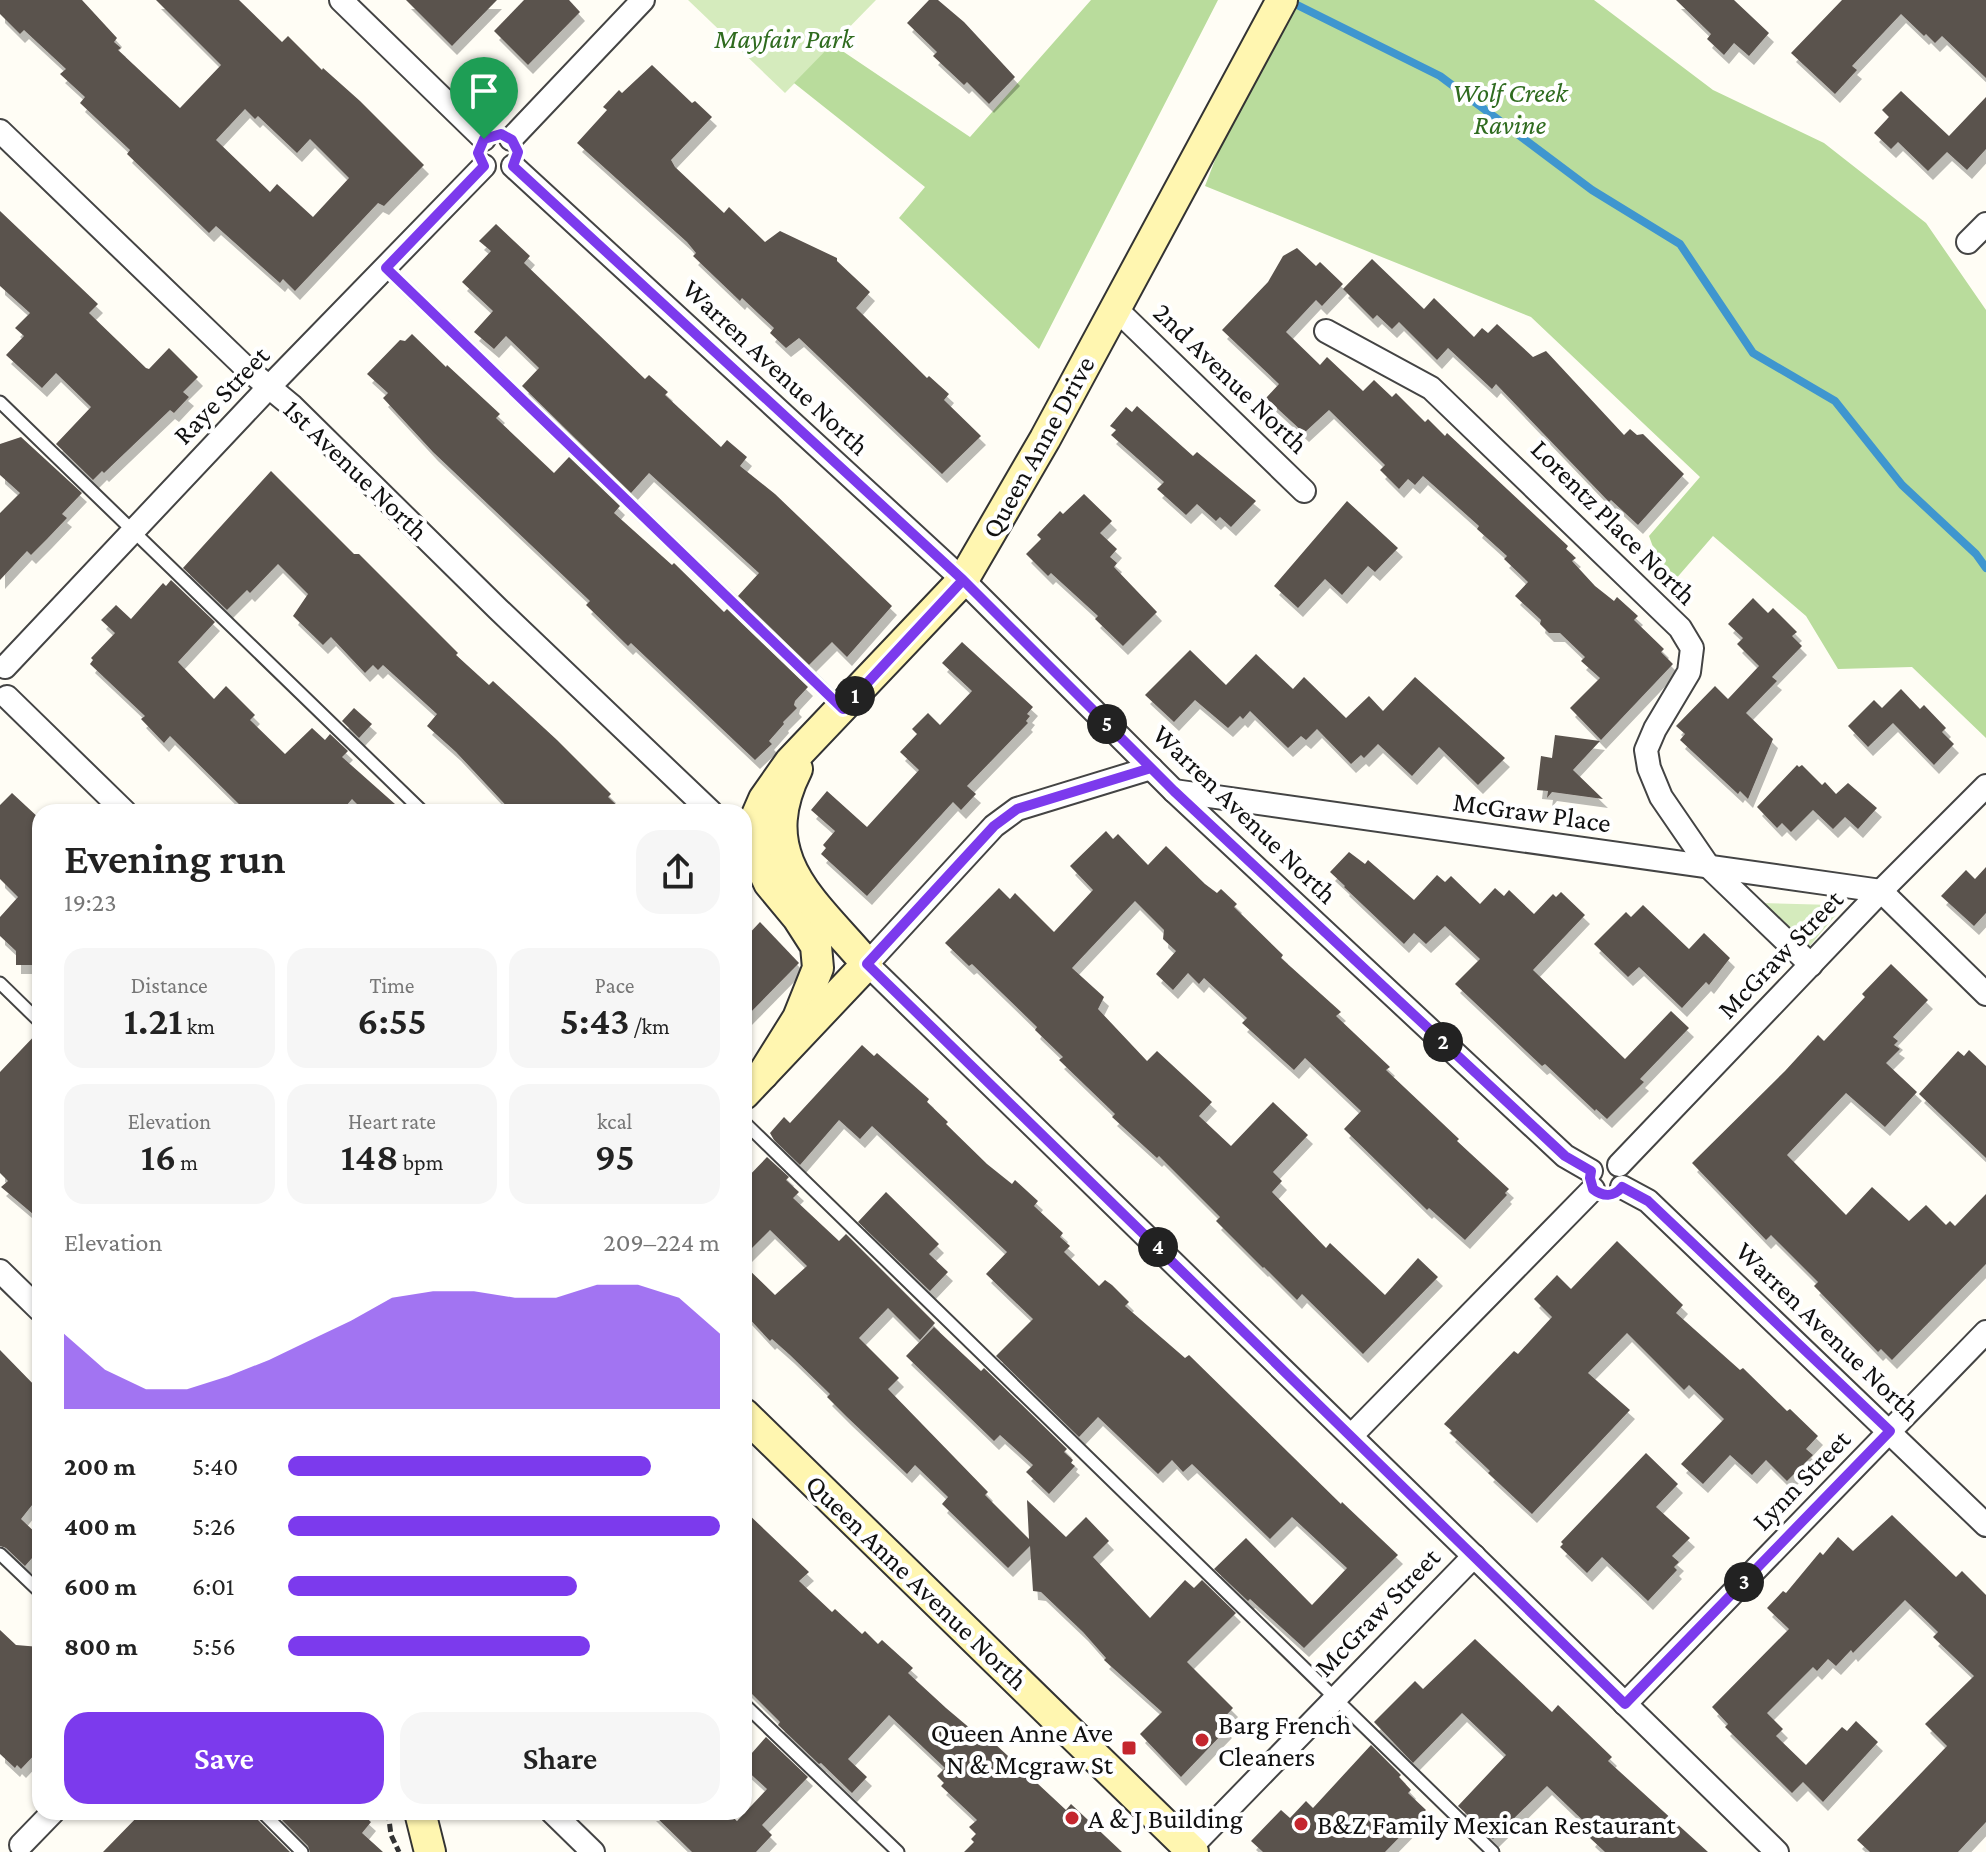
<!DOCTYPE html>
<meta charset="utf-8">
<style>
body{margin:0;font-family:"Crimson Pro",serif;background:#f6f6f6;color:#222;height:100vh;display:flex;flex-direction:column;font-size:30px;white-space:nowrap}
*{box-sizing:border-box;margin:0}
p{font-size:26px;color:#767676}
.icon{flex:none;width:44px;height:44px;fill:none;stroke:currentColor;stroke-width:2;stroke-linecap:round;stroke-linejoin:round}
.map{position:relative;flex:1;overflow:hidden}
.panel{position:absolute;left:32px;top:804px;width:720px;height:1016px;display:flex;flex-direction:column;background:#fff;border-radius:24px;box-shadow:0 2px 6px #0004}
.panel>*{flex:none}
.pin{position:absolute;display:grid;place-items:center;width:68px;height:68px;color:#fff;margin:-82px -34px;border-radius:50% 50% 50% 0;rotate:-45deg;box-shadow:0 0 8px #0007}
.pin .icon{rotate:45deg}
.km{position:absolute;width:40px;height:40px;margin:-20px;border-radius:50%;background:#222;color:#fff;font-size:22px;line-height:40px;text-align:center}
.round{display:grid;place-items:center;flex:none;width:84px;height:84px;border-radius:24px;background:#f6f6f6}
.head{display:flex;align-items:center;justify-content:space-between;height:136px;padding:0 32px}
h1{font-size:44px;font-weight:600;line-height:60px}
.figures{display:grid;grid-template-columns:repeat(3,1fr);gap:12px;height:136px;padding:8px 32px}
.figures div{display:grid;align-content:center;border-radius:20px;background:#f6f6f6;text-align:center}
.figures b{font-size:40px;font-weight:600}
.figures small{font-size:22px;font-weight:400}
.figures p{font-size:22px}
.chart{height:224px;padding:16px 32px}
.chart p{display:flex;justify-content:space-between}
.chart svg{width:100%;height:144px;margin-top:8px;fill:#7c3aed;opacity:.7}
.cta{display:flex;gap:16px;margin-top:auto;padding:16px 32px}
.cta a{flex:1;height:92px;border-radius:24px;background:#7c3aed;color:#fff;font-size:32px;font-weight:600;line-height:92px;text-align:center}
.cta a+a{background:#f6f6f6;color:#222}
ul{padding:0 32px;list-style:none;font-size:26px}
li{display:grid;grid-template-columns:128px 96px 1fr;align-items:center;height:60px}
li i{height:20px;border-radius:10px;background:#7c3aed}
.map>svg:first-child{display:block}
</style>
<div class="map">
<svg width="1986" height="1852" viewBox="0 0 1986 1852">
<defs>
<filter id="shadow"><feDropShadow dx="5" dy="9" stdDeviation="0" flood-color="#0004"/></filter>
</defs>
<rect width="100%" height="100%" fill="#fffdf5"/>
<g fill="#d5ebbd">
<polygon points="688,0 876,0 785,93"/>
<polygon points="1760,903 1834,905 1839,911 1808,948"/>
</g>
<g fill="#b9dc9c">
<polygon points="1091,0 1218,0 1039,349 899,218 925,187 794,83 832,44 970,137"/>
<polygon points="1284,0 1594,0 1713,90 1824,143 1926,223 1986,310 1986,738 1912,667 1838,669 1806,616 1713,536 1668,588 1649,536 1700,477 1531,317 1205,186 1237,103"/>
</g>
<g fill="none" stroke-linecap="round" stroke-linejoin="round">
<polyline stroke="#3f96cf" stroke-width="8" points="1287,0 1440,76 1592,190 1680,244 1753,353 1835,401 1902,485 1976,554 1986,568"/>
</g>
<g fill="#5a524d" fill-rule="evenodd" filter="url(#shadow)">
<path d="M 0,0 L 82,0 L 117,38 L 114,42 L 121,48 L 118,50 L 180,108 L 221,65 L 156,0 L 239,0 L 282,42 L 288,36 L 322,70 L 323,68 L 360,101 L 424,165 L 384,206 L 378,203 L 295,291 L 283,279 L 280,283 L 216,226 L 209,233 L 127,154 L 130,150 L 80,103 L 85,97 L 60,74 L 66,69 L 24,30 L 20,34 L 0,14 ZM 245,109 L 255,119 L 258,116 L 297,153 L 310,139 L 349,178 L 313,217 L 277,184 L 270,192 L 216,140 Z"/>
<polygon points="406,0 497,0 452,46"/>
<polygon points="524,0 569,0 580,12 528,65 494,31"/>
<polygon points="929,0 938,0 964,22 1015,77 989,104 967,82 964,85 933,56 937,52 907,23"/>
<polygon points="1676,0 1734,0 1769,33 1749,56 1734,43 1724,55 1707,39 1711,34"/>
<polygon points="1842,0 1986,0 1986,78 1942,36 1935,43 1926,34 1924,36 1901,14 1852,66 1857,70 1835,94 1791,53"/>
<polygon points="652,65 692,103 695,101 712,117 671,160 675,167 724,213 729,207 765,242 780,231 837,258 837,261 870,292 856,308 927,378 929,376 949,394 944,400 981,436 942,474 799,338 786,348 770,333 774,328 742,298 740,301 693,256 696,253 687,242 577,143 607,110 603,107 619,90 622,93"/>
<polygon points="1901,91 1949,136 1986,97 1986,149 1967,170 1947,152 1928,171 1898,142 1891,149 1874,133 1889,117 1882,110"/>
<polygon points="0,211 98,304 89,313 146,368 149,369 169,348 198,377 183,392 189,397 174,413 170,410 104,473 102,471 93,480 56,444 91,407 56,373 42,388 6,355 24,336 15,328 30,313 0,286"/>
<polygon points="496,224 530,256 524,263 645,379 649,375 668,392 665,395 721,447 727,440 747,457 740,466 775,494 892,606 847,657 832,642 809,665 738,596 759,573 649,473 631,493 522,386 539,368 506,336 494,349 474,332 493,311 462,282 491,251 479,241"/>
<polygon points="1297,248 1316,266 1320,262 1343,284 1322,306 1316,300 1286,332 1320,365 1327,357 1363,391 1374,380 1392,397 1396,393 1425,422 1428,419 1445,436 1447,433 1568,546 1566,549 1576,558 1572,561 1595,586 1614,601 1617,597 1638,616 1634,620 1664,649 1661,652 1673,664 1601,740 1570,708 1600,678 1581,661 1585,657 1560,633 1549,633 1540,624 1541,620 1515,596 1528,582 1504,559 1507,556 1477,529 1479,526 1423,476 1415,485 1408,479 1399,489 1380,470 1385,465 1329,410 1304,433 1266,398 1279,384 1222,330 1268,282 1283,256"/>
<polygon points="1372,259 1424,309 1434,298 1474,337 1482,328 1488,333 1497,324 1533,357 1546,351 1624,435 1630,429 1637,435 1643,434 1684,474 1638,525 1611,500 1609,502 1496,384 1492,389 1448,348 1437,360 1399,322 1392,329 1377,315 1373,319 1343,289"/>
<polygon points="412,334 446,367 447,365 500,414 496,418 554,473 569,457 620,506 614,513 672,565 674,563 724,612 727,609 808,687 795,701 794,705 797,708 783,722 784,724 769,741 772,744 755,760 631,643 628,646 586,605 590,601 433,452 383,398 388,393 367,374 400,340 405,341"/>
<polygon points="1137,406 1193,456 1197,452 1256,501 1231,527 1220,517 1216,521 1197,504 1186,515 1157,489 1164,482 1111,435 1116,430 1110,426 1126,407 1132,412"/>
<polygon points="21,437 82,493 62,514 67,518 47,539 31,555 27,551 0,580 0,513 20,493 0,475 0,444"/>
<polygon points="271,471 354,554 359,554 458,653 456,655 489,685 493,681 557,740 611,794 608,797 624,812 512,812 456,752 427,726 437,714 383,665 378,670 373,665 365,673 331,637 323,645 293,616 308,594 278,564 250,593 247,590 227,610 183,568"/>
<polygon points="1084,494 1112,521 1100,533 1117,549 1110,557 1117,563 1114,567 1157,612 1123,646 1095,619 1098,616 1051,573 1048,576 1026,554 1041,539 1037,535 1060,511 1063,514"/>
<polygon points="1347,501 1398,548 1375,572 1368,566 1342,595 1325,579 1298,608 1274,586"/>
<polygon points="171,580 215,622 178,662 214,699 226,686 255,715 250,720 285,754 312,728 325,740 330,734 348,751 342,757 404,812 365,812 352,799 341,812 247,812 170,736 164,743 141,719 145,716 90,664 93,660 91,658 115,633 101,620 116,605 131,619 163,583 166,586"/>
<polygon points="1753,598 1768,613 1773,608 1797,632 1792,636 1802,646 1772,677 1777,681 1746,713 1773,739 1748,799 1740,791 1738,794 1680,740 1685,734 1676,726 1715,686 1728,699 1759,666 1737,644 1743,638 1728,624"/>
<polygon points="962,642 1033,707 1027,714 1030,716 1026,721 1028,723 967,786 976,794 961,810 953,802 867,896 821,854 826,848 823,845 835,831 811,810 827,791 867,827 919,770 900,752 917,734 912,729 928,713 940,725 972,691 942,663"/>
<polygon points="1190,650 1226,685 1256,654 1293,689 1304,677 1346,718 1369,696 1383,711 1415,677 1505,758 1478,785 1439,747 1412,776 1378,744 1364,758 1361,755 1351,764 1317,729 1306,740 1301,736 1288,748 1250,711 1243,719 1240,716 1228,728 1195,700 1174,722 1145,695"/>
<polygon points="1901,689 1920,709 1924,705 1946,728 1942,732 1954,744 1934,765 1893,723 1868,747 1848,726 1874,700 1882,708"/>
<polygon points="354,708 372,724 359,738 342,721"/>
<polygon points="1555,735 1600,741 1573,770 1603,799 1552,792 1547,798 1548,791 1537,790 1541,756 1552,758"/>
<polygon points="1797,765 1799,767 1802,765 1822,785 1825,782 1836,794 1848,783 1877,808 1858,829 1845,817 1833,829 1813,810 1791,832 1782,823 1777,828 1757,807"/>
<polygon points="12,793 40,819 40,965 16,965 16,951 0,936 0,917 18,897 0,879 0,805"/>
<polygon points="1106,831 1113,839 1118,834 1148,865 1166,846 1205,884 1217,893 1221,889 1237,904 1234,907 1283,955 1281,958 1341,1012 1336,1016 1390,1067 1386,1070 1459,1139 1457,1141 1509,1189 1505,1193 1507,1195 1465,1240 1429,1208 1427,1210 1344,1129 1361,1111 1305,1058 1294,1070 1242,1023 1247,1018 1204,978 1199,984 1188,973 1173,990 1156,974 1176,951 1163,939 1164,930 1135,901 1072,968 1104,997 1098,1009 1147,1061 1157,1051 1212,1102 1199,1116 1231,1146 1273,1102 1308,1135 1273,1172 1282,1181 1272,1192 1326,1248 1330,1243 1385,1295 1418,1258 1438,1277 1363,1354 1302,1294 1297,1300 1264,1267 1263,1268 1216,1221 1220,1217 1159,1156 1157,1158 1112,1117 1115,1114 1059,1060 1063,1057 1035,1030 1037,1027 972,964 969,966 945,943 999,888 1010,899 1015,893 1054,932 1093,890 1070,866"/>
<polygon points="1349,852 1365,864 1368,860 1414,900 1437,875 1445,882 1451,876 1480,904 1495,888 1504,896 1509,890 1534,914 1553,894 1556,897 1561,892 1585,915 1533,970 1625,1059 1671,1011 1689,1028 1640,1079 1644,1082 1607,1119 1596,1109 1595,1111 1545,1064 1542,1066 1455,984 1480,959 1445,926 1426,944 1414,933 1404,944 1344,887 1345,886 1330,872"/>
<polygon points="1986,867 1986,913 1974,926 1941,896 1966,870 1975,879"/>
<polygon points="1643,905 1689,949 1704,933 1730,958 1709,985 1706,982 1682,1008 1639,967 1628,977 1594,944 1626,912 1631,917"/>
<polygon points="760,922 799,963 744,1019 744,939"/>
<polygon points="1891,964 1928,1000 1893,1037 1898,1041 1894,1045 1900,1049 1886,1063 1917,1092 1885,1127 1846,1093 1787,1155 1846,1215 1872,1187 1909,1221 1926,1205 1946,1225 1950,1221 1955,1226 1986,1194 1986,1264 1892,1360 1881,1349 1878,1352 1814,1286 1818,1282 1771,1235 1766,1240 1692,1163 1785,1071 1818,1035 1824,1041 1865,997 1862,994"/>
<polygon points="40,1030 40,1220 1,1187 8,1181 0,1173 0,1072"/>
<polygon points="862,1045 874,1056 877,1053 929,1099 927,1102 948,1122 946,1124 987,1164 1012,1184 1015,1180 1038,1201 1034,1206 1063,1233 1060,1237 1070,1246 1064,1252 1099,1286 1105,1280 1112,1285 1129,1302 1125,1306 1185,1358 1189,1355 1341,1504 1342,1502 1398,1555 1304,1648 1250,1599 1248,1601 1214,1569 1246,1538 1312,1605 1347,1568 1292,1517 1270,1539 1192,1464 1183,1472 1172,1460 1158,1474 1098,1417 1079,1437 996,1356 1033,1319 986,1274 1007,1252 872,1126 860,1139 839,1120 800,1165 774,1140 770,1133 784,1117 790,1123"/>
<polygon points="1969,1050 1986,1066 1986,1158 1919,1094 1958,1051 1964,1056"/>
<polygon points="767,1157 789,1177 786,1180 799,1192 793,1198 839,1241 846,1234 935,1323 920,1340 888,1308 859,1338 899,1378 888,1389 988,1492 985,1495 1029,1539 1027,1500 1066,1537 1086,1517 1109,1541 1093,1557 1150,1618 1185,1580 1194,1588 1202,1580 1236,1613 1187,1662 1233,1708 1220,1722 1227,1729 1181,1777 1140,1734 1162,1712 1104,1660 1106,1658 1083,1632 1041,1592 1033,1591 1030,1546 1008,1568 942,1504 948,1497 915,1465 907,1474 847,1417 827,1397 830,1394 790,1355 772,1339 770,1341 744,1313 744,1265 775,1295 807,1266 770,1230 744,1256 744,1181"/>
<polygon points="886,1192 939,1244 929,1254 948,1272 930,1291 858,1222"/>
<polygon points="1617,1241 1683,1305 1676,1313 1740,1370 1743,1368 1787,1411 1790,1409 1818,1436 1806,1449 1813,1455 1787,1481 1766,1460 1752,1475 1730,1455 1703,1484 1681,1464 1724,1419 1689,1385 1684,1390 1627,1333 1588,1373 1630,1410 1532,1514 1488,1473 1490,1471 1450,1433 1452,1431 1444,1424 1514,1351 1518,1354 1552,1317 1534,1299 1557,1275 1571,1289"/>
<polygon points="934,1327 981,1371 984,1368 1067,1449 1064,1452 1073,1460 1071,1463 1075,1466 1049,1494 1026,1472 1033,1465 1000,1435 994,1441 906,1356"/>
<polygon points="0,1350 40,1391 40,1495 21,1519 40,1537 40,1549 25,1566 6,1548 0,1546"/>
<polygon points="1646,1453 1678,1484 1656,1507 1690,1538 1672,1556 1679,1562 1674,1567 1677,1570 1648,1601 1602,1557 1587,1573 1560,1547 1563,1544 1561,1542"/>
<polygon points="744,1510 809,1572 799,1581 832,1612 835,1609 862,1634 865,1631 878,1644 882,1640 913,1668 908,1673 946,1708 991,1746 994,1743 1066,1810 1071,1804 1122,1852 964,1852 974,1842 971,1839 976,1834 969,1827 977,1820 941,1786 944,1783 937,1776 945,1768 889,1715 848,1759 867,1777 852,1793 821,1763 819,1764 778,1725 780,1722 744,1686"/>
<polygon points="1892,1515 1956,1577 1962,1571 1986,1595 1986,1822 1958,1852 1870,1852 1857,1840 1947,1746 1925,1724 1974,1676 1933,1637 1938,1632 1905,1600 1853,1653 1851,1650 1836,1666 1828,1659 1817,1671 1813,1667 1767,1713 1783,1729 1776,1736 1806,1765 1842,1727 1847,1731 1856,1721 1878,1742 1823,1802 1803,1782 1792,1793 1725,1727 1728,1724 1712,1707 1789,1629 1767,1608 1783,1591 1786,1593 1820,1552 1823,1555 1838,1537 1853,1551"/>
<polygon points="0,1630 16,1645 40,1647 40,1749 21,1769 17,1765 15,1768 0,1754"/>
<polygon points="1475,1639 1552,1712 1558,1705 1612,1757 1608,1761 1708,1852 1605,1852 1590,1838 1595,1832 1547,1786 1493,1839 1458,1806 1506,1755 1462,1713 1413,1763 1374,1722 1415,1681 1423,1689"/>
<polygon points="766,1737 808,1777 762,1825 772,1835 756,1852 692,1852 651,1812 727,1812 737,1821 767,1789 744,1768 744,1762"/>
<polygon points="1371,1745 1401,1775 1399,1777 1411,1790 1408,1793 1426,1810 1385,1852 1263,1852 1251,1841 1281,1810 1290,1818 1306,1801 1313,1808"/>
<polygon points="142,1812 254,1812 256,1818 290,1852 103,1852"/>
<polygon points="274,1812 360,1812 371,1822 362,1833 383,1852 310,1852 308,1846"/>
</g>
<g fill="none" stroke-linecap="round" stroke-linejoin="round">
<g stroke="#444" stroke-width="15">
<g id="lane">
<polyline points="386,268 840,706"/>
<polyline points="0,402 423,812"/>
<polyline points="0,983 40,1022"/>
<polyline points="744,1122 1493,1852"/>
<polyline points="0,1554 40,1592"/>
<polyline points="744,1704 898,1852"/>
<polyline points="262,1812 302,1852"/>
</g>
</g>
<g stroke="#444" stroke-width="26">
<g id="street">
<polyline points="341,0 484,139"/>
<polyline points="0,131 246,368 292,406 498,609 711,812"/>
<polyline points="511,139 643,0"/>
<polyline points="513,166 963,580 1174,791 1565,1156 1591,1171"/>
<polyline points="1968,242 1986,224"/>
<polyline points="1115,308 1304,491"/>
<polyline points="1326,331 1431,388 1680,628 1692,648 1689,672 1655,729 1646,750 1649,768 1661,797 1709,867 1811,965"/>
<polyline points="5,667 269,387 484,166"/>
<polyline points="7,697 125,812"/>
<polyline points="1151,768 1017,809 994,826 867,964 1777,1852"/>
<polyline points="1174,791 1881,891"/>
<polyline points="1881,891 1986,994"/>
<polyline points="1619,1165 1881,891 1986,786"/>
<polyline points="1622,1187 1648,1201 1986,1525"/>
<polyline points="0,1271 40,1310"/>
<polyline points="1352,1435 1593,1189"/>
<polyline points="1625,1704 1986,1332"/>
<polyline points="552,1812 593,1852"/>
<polyline points="21,1845 53,1812"/>
<polyline points="1190,1848 1474,1556"/>
</g>
</g>
<g stroke="#333" stroke-width="34">
<g id="secondary">
<polyline points="763,1074 798,1018 818,968 816,946 798,918 769,883 757,857 754,833 757,815 764,799 790,762 963,580 1045,439 1282,0"/>
<path d="M 744,1094 L 867,964 C 814,901 752,858 797,769"/>
<polyline points="744,1414 1193,1852"/>
<polyline points="420,1812 430,1852"/>
</g>
</g>
<polyline stroke="#333" stroke-width="5" stroke-dasharray="8 4" stroke-linecap="butt" points="388,1812 391,1835 399,1852"/>
<use href="#lane" stroke="#fff" stroke-width="11"/>
<use href="#street" stroke="#fff" stroke-width="22"/>
<use href="#secondary" stroke="#fff6b0" stroke-width="30"/>
</g>
<g fill="none" stroke-linecap="round" stroke-linejoin="round">
<g stroke="#fff" stroke-width="16">
<path id="route" d="M 484,139 L 478,153 L 484,166 L 386,268 L 843,709 L 963,580 L 1174,791 L 1565,1156 L 1591,1171 L 1590,1178 L 1593,1189 C 1603,1197 1614,1197 1622,1187 L 1648,1201 L 1890,1431 L 1625,1704 L 867,964 L 994,826 L 1017,809 L 1151,768 L 963,580 L 513,166 L 518,152 L 512,140 L 501,134 L 484,139"/>
</g>
<use href="#route" stroke="#7c3aed" stroke-width="10"/>
</g>
<g fill="#c4262e" stroke="#fff" stroke-width="3">
<circle cx="1202" cy="1740" r="8"/>
<rect x="1121" y="1740" width="16" height="16" rx="4"/>
<circle cx="1072" cy="1818" r="8"/>
<circle cx="1301" cy="1824" r="8"/>
</g>
<g text-anchor="middle" dominant-baseline="central" stroke-width="8" stroke-linejoin="round" paint-order="stroke">
<g font-size="28" font-style="italic" fill="#2f6b1f" stroke="#fff">
<text x="784" y="38">Mayfair Park</text>
<text x="1510" y="92">Wolf Creek<tspan x="1510" dy="32">Ravine</tspan></text>
</g>
<g font-size="28" fill="#111" stroke="#fff">
<text transform="translate(776 367) rotate(43)">Warren Avenue North</text>
<text transform="translate(1231 378) rotate(44)">2nd Avenue North</text>
<text transform="translate(221 395) rotate(-46)">Raye Street</text>
<text transform="translate(1038 447) rotate(-61)">Queen Anne Drive</text>
<text transform="translate(356 470) rotate(44)">1st Avenue North</text>
<text transform="translate(1614 522) rotate(45)">Lorentz Place North</text>
<text transform="translate(1532 812) rotate(8)">McGraw Place</text>
<text transform="translate(1245 814) rotate(44)">Warren Avenue North</text>
<text transform="translate(1780 954) rotate(-46)">McGraw Street</text>
<text transform="translate(1828 1331) rotate(44)">Warren Avenue North</text>
<text transform="translate(1801 1480) rotate(-46)">Lynn Street</text>
<text transform="translate(917 1582) rotate(44)">Queen Anne Avenue North</text>
<text transform="translate(1377 1612) rotate(-46)">McGraw Street</text>
</g>
<g font-size="28" fill="#111" stroke="#fff" text-anchor="start">
<text x="1218" y="1724">Barg French<tspan x="1218" dy="32">Cleaners</tspan></text>
<text x="1113" y="1732" text-anchor="end">Queen Anne Ave<tspan x="1113" dy="32">N &amp; Mcgraw St</tspan></text>
<text x="1088" y="1818">A &amp; J Building</text>
<text x="1317" y="1824">B&amp;Z Family Mexican Restaurant</text>
</g>
</g>
</svg>
<div class="pin" style="left:484px;top:139px;background:#1e9e55"><svg class="icon" aria-label="arrive" viewBox="0 0 24 24"><path d="M6 21V4h12l-3 4 3 4H6"/></svg></div>
<b class="km" style="left:855px;top:696px">1</b>
<b class="km" style="left:1443px;top:1042px">2</b>
<b class="km" style="left:1744px;top:1582px">3</b>
<b class="km" style="left:1158px;top:1247px">4</b>
<b class="km" style="left:1107px;top:724px">5</b>
<section class="panel">
<div class="head"><div><h1>Evening run</h1><p>19:23</p></div><a class="round"><svg class="icon" aria-label="share" viewBox="0 0 24 24"><path d="M12 15V3M7 8l5-5 5 5M5 13v7h14v-7"/></svg></a></div>
<div class="figures">
<div><p>Distance</p><b>1.21<small> km</small></b></div>
<div><p>Time</p><b>6:55</b></div>
<div><p>Pace</p><b>5:43<small> /km</small></b></div>
</div>
<div class="figures">
<div><p>Elevation</p><b>16<small> m</small></b></div>
<div><p>Heart rate</p><b>148<small> bpm</small></b></div>
<div><p>kcal</p><b>95</b></div>
</div>
<div class="chart"><p><span>Elevation</span>209–224 m</p>
<svg viewBox="0 0 160 44" preserveAspectRatio="none"><path d="M0 44V21L10 32L20 38L30 38L40 34L50 29L60 23L70 17L80 10L90 8L100 8L110 10L120 10L130 6L140 6L150 10L160 21V44z"/></svg>
</div>
<ul>
<li><b>200 m</b>5:40<i style="width:84%"></i></li>
<li><b>400 m</b>5:26<i style="width:100%"></i></li>
<li><b>600 m</b>6:01<i style="width:67%"></i></li>
<li><b>800 m</b>5:56<i style="width:70%"></i></li>
</ul>
<div class="cta"><a>Save</a><a>Share</a></div>
</section>
</div>
